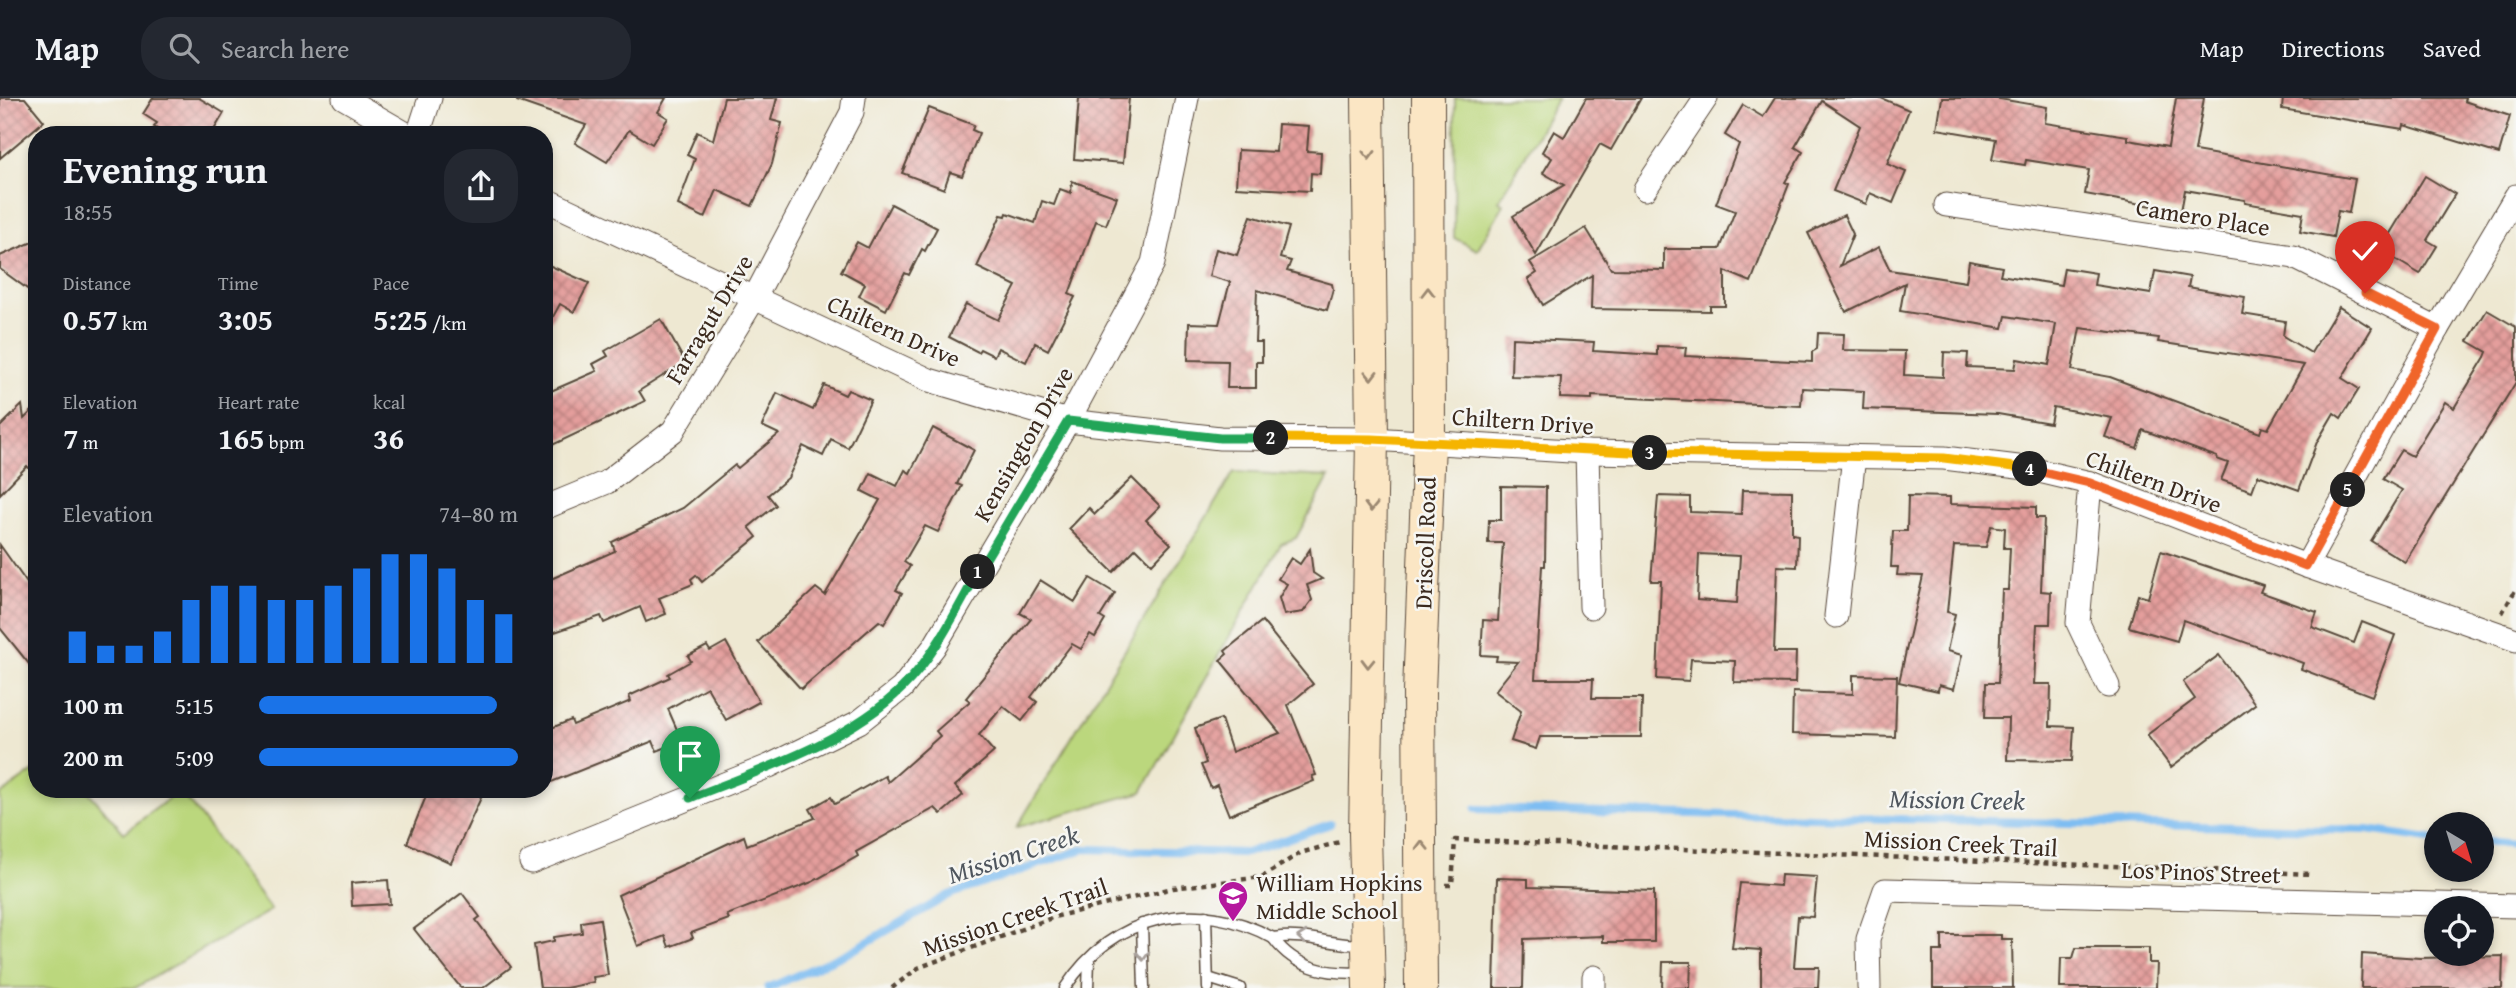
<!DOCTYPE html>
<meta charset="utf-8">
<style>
body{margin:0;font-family:"Gentium Book Plus",serif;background:#242831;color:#f1f3f6;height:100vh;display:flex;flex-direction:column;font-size:26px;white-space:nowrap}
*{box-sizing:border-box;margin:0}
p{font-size:23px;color:#9ea1a6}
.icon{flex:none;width:38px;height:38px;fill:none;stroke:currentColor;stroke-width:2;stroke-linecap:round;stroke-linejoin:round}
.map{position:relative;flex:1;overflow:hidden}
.sheet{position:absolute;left:28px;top:28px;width:525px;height:672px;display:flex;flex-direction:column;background:#171b24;border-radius:28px;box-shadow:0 4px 10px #0003}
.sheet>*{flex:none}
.needle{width:46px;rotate:142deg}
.controls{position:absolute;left:2424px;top:714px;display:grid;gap:14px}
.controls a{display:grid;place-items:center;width:70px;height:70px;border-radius:50%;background:#171b24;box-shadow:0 4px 10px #0003;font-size:35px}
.pin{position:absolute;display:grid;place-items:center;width:60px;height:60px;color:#fff;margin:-72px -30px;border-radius:50% 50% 50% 0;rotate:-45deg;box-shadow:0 0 7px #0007}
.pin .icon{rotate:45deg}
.km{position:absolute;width:35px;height:35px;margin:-18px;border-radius:50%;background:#222;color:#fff;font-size:19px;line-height:35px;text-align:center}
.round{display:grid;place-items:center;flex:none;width:74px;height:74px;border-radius:28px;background:#242831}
.head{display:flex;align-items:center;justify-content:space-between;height:119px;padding:0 35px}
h1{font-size:38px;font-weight:800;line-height:52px}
.figures{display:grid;grid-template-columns:repeat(3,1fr);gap:10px;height:119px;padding:7px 35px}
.figures div{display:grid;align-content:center}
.figures b{font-size:30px;font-weight:800}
.figures small{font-size:19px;font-weight:400}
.figures p{font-size:19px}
.chart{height:196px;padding:14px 35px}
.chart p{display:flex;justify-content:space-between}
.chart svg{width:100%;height:126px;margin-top:7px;stroke:#1a73e8;stroke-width:6}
ul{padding:0 35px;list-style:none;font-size:23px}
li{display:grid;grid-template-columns:112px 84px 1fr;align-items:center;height:52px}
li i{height:18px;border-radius:9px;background:#1a73e8}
header{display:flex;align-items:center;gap:42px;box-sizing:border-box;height:98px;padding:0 35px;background:#171b24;border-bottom:2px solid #363941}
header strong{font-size:33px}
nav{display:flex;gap:38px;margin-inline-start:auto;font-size:24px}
.search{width:490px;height:63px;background:#242831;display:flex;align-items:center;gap:18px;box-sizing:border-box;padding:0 24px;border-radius:28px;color:#9ea1a6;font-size:26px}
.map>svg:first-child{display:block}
</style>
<header>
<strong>Map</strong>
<div class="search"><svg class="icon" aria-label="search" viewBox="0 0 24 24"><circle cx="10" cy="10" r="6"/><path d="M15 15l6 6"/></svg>Search here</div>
<nav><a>Map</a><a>Directions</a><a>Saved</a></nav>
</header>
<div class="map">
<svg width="2516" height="890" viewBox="0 0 2516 890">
<defs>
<pattern id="building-cross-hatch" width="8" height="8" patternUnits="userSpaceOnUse" patternTransform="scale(1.75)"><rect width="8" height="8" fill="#e49e9c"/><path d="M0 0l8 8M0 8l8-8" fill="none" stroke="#ba817f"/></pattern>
</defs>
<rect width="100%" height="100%" fill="#f6f6f2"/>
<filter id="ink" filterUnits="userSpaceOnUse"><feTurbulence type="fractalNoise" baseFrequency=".0143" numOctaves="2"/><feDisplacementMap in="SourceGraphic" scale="14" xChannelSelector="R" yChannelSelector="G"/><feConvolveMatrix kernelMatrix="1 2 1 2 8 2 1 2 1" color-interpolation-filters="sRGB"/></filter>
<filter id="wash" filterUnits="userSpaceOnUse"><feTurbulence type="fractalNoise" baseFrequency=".00686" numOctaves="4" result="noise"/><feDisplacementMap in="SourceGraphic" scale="28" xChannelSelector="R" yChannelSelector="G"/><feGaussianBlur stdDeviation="1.57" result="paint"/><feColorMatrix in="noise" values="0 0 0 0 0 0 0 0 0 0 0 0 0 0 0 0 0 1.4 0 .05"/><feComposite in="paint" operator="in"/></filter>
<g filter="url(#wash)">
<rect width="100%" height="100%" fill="#eee8d2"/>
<g fill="#bbd77d" stroke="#7b804e" stroke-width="2">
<polygon points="1455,0 1558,0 1499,103 1504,106 1477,152 1454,140"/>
<polygon points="1234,374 1329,379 1296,440 1281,446 1142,694 1017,729"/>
<polygon points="37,671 37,691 86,691 124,735 180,692 271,812 135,890 0,890 0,697"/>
</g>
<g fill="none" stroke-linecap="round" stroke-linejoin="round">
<g stroke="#7ebdf2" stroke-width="8">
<polyline points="1476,711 2368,732 2436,742"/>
<polyline points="2482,743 2516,746"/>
<polyline points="768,890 850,854 949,797 1084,751 1246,755 1330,726"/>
</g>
</g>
<g id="blocks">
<g fill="url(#building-cross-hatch)" fill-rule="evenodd">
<polygon points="0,0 25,0 44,23 0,60"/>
<polygon points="153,0 199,0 224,15 211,37 167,37 154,29 157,25 143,16"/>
<polygon points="517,0 666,0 658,14 668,20 652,46 629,32 607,64 575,45 586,27 517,3"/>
<polygon points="724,0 777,0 771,22 782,25 772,66 752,108 717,92 705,120 678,107 695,61 687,57 697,34 713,42"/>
<polygon points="1079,0 1129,0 1123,65 1074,61"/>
<polygon points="1586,0 1641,0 1611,52 1600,46 1536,157 1513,118 1564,87 1543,75 1552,60 1542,54 1554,33 1564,39"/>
<polygon points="1775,0 1881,0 1909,12 1887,66 1906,74 1893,105 1870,95 1866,106 1833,93 1860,28 1822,3 1795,49 1803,54 1785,84 1789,86 1751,184 1725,173 1725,208 1710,208 1710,213 1591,211 1592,177 1543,207 1528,181 1537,175 1530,164 1586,130 1611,171 1664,172 1664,151 1720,151 1735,113 1716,106 1739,46 1725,37 1743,7 1763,19"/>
<polygon points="1942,0 1994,0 2047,9 2045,25 2128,38 2128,42 2168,49 2176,0 2204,0 2195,53 2355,81 2349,115 2338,113 2333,139 2300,133 2303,115 2245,105 2245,102 2185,92 2181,113 2085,96 2089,72 2026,62 2025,67 1992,62 1996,41 1937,31"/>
<polygon points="2283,0 2465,0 2464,3 2510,18 2499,56 2404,27 2403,31 2282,11"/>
<polygon points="929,10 974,27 972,32 979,35 962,78 950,74 944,91 902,75"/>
<polygon points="1278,26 1309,28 1307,53 1321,54 1320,76 1311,75 1310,93 1236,89 1238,52 1276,54"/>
<polygon points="2425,78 2455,96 2427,142 2437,148 2420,176 2380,152"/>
<polygon points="1072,83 1117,99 1106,127 1096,123 1069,196 1075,199 1048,252 1035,245 1026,264 998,250 994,258 980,251 978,254 949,239 966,206 998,222 1016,188 977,169 1001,117 1006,118 1007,115 1035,125 1042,103 1054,107 1060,91 1071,95"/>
<polygon points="891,106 937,130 925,153 922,151 909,177 905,175 886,212 859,198 865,186 841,173 857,144 868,150"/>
<path d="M 1844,117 L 1853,136 L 1840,168 L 1879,149 L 1890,172 L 1966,184 L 1969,163 L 2002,169 L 2000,177 L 2061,187 L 2064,170 L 2096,175 L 2094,187 L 2151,196 L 2155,173 L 2190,179 L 2188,189 L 2245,199 L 2242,216 L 2285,223 L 2283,238 L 2311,255 L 2339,209 L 2372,230 L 2342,280 L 2359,291 L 2341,320 L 2334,315 L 2317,344 L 2299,392 L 2258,377 L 2252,393 L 2221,382 L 2228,365 L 2217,361 L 2217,359 L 2143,332 L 2137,350 L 2105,339 L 2112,320 L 2053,309 L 2050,325 L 1998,316 L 1863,311 L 1864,293 L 1802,290 L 1801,308 L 1592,298 L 1592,301 L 1560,300 L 1561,279 L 1511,278 L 1512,240 L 1594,244 L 1593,253 L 1657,257 L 1657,248 L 1686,249 L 1685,258 L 1812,264 L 1812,254 L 1817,251 L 1818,235 L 1844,236 L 1843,252 L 1905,253 L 1904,277 L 1943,279 L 1944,254 L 1968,255 L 1967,269 L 2015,271 L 2017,261 L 2049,267 L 2056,226 L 2006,218 L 2003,230 L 1900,213 L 1905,185 L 1846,214 L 1808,135 ZM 2080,230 L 2159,240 L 2158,244 L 2304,267 L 2268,331 L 2262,329 L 2260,335 L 2110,279 L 2072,272 Z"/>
<polygon points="1251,118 1289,129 1280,160 1291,163 1287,173 1332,186 1333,191 1327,212 1257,192 1255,244 1262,244 1262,264 1256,264 1256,290 1227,290 1228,263 1188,262 1189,225 1219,226 1230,184 1209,178 1216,151 1237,157"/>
<polygon points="37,142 37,198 0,171 0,158"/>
<polygon points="544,165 589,185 574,214 560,206 544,235"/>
<polygon points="2487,212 2516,229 2516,284 2405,464 2371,443 2402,392 2383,381 2401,352 2412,358 2445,304 2454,310 2485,259 2487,254 2468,243"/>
<polygon points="661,221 685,264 639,293 645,303 544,351 544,296 597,273 593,266 608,258 605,253"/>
<polygon points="824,287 845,297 848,292 871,302 848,350 831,341 823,358 803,348 788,380 768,397 776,407 749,429 757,439 702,484 696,477 691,481 693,486 659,500 666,516 646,524 640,509 604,525 601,518 549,536 544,526 544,484 615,453 612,444 683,410 735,367 738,370 779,336 762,328 777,295 813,312"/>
<polygon points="22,307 24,321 37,308 37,378 27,368 0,396 0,329"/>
<polygon points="933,330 974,352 957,386 962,388 938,434 925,428 904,464 910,468 896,492 902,495 884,526 879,523 801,591 758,544 816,490 825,497 880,402 862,393 871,375 897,388 905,372 910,375"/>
<polygon points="1132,380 1160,408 1146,422 1171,446 1152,466 1136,450 1113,474 1069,431 1089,410 1095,416"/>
<polygon points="1501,388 1546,389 1545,468 1542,468 1535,581 1593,581 1592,600 1642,600 1641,639 1540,639 1536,651 1511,643 1521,613 1495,593 1518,564 1496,563 1497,558 1481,557 1483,522 1498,523 1503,445 1488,445 1489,422 1501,422"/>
<path d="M 1742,392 L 1792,393 L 1792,436 L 1798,437 L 1797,469 L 1777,468 L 1774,554 L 1796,554 L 1795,585 L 1734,584 L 1735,563 L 1691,561 L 1689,583 L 1657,581 L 1661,483 L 1651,483 L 1658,398 L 1690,399 L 1690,414 L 1741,416 ZM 1699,456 L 1740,458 L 1737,505 L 1697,502 Z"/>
<polygon points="1908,398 1950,399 1950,406 2036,409 2036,420 2044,420 2041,493 2051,494 2050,526 2037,526 2034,586 2051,586 2050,628 2074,629 2072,663 2007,662 2008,620 1985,620 1986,585 1998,585 2002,492 2008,492 2010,450 2004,450 2005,430 1991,428 1986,449 1954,448 1947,514 1955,516 1947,553 1962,557 1954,591 1939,587 1938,593 1899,584 1923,478 1897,477 1898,469 1891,469 1893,433 1907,433"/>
<polygon points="0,447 29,488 37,481 37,576 0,530"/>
<polygon points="1310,451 1313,475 1322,481 1307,487 1312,502 1303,514 1284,517 1279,500 1287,486 1278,481 1291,460 1300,466"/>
<polygon points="2161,453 2263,487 2260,494 2317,514 2312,529 2354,545 2362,524 2395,537 2372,598 2301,571 2303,565 2183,522 2177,543 2129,529 2138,497 2148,500"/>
<polygon points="1090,480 1115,495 1100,519 1105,522 1095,539 1090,536 1081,551 1072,546 1031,599 1037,604 1022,623 1003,608 979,637 994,654 955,688 963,697 941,716 935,710 856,754 858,758 812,784 727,817 729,821 691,835 693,840 669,849 665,838 638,848 618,797 744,738 747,747 815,720 810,711 831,699 835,706 885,678 888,684 940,638 936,633 970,603 966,600 1031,521 1020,515 1040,482 1075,504"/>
<polygon points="1262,523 1313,586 1288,607 1316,677 1312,678 1314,683 1229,717 1217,687 1211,690 1201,667 1206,665 1195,630 1221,621 1232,654 1280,635 1220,562 1227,556 1225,553"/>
<polygon points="726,544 759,604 726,622 707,589 668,611 682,643 657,653 653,643 544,687 544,633 571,622 573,627 631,603 629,598 670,579 668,576 691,563 688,558 707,548 710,553"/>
<polygon points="2219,557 2255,606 2171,669 2147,637 2195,601 2183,584"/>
<polygon points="1853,577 1897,578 1895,639 1792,636 1793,594 1853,596"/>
<polygon points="429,691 485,691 451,765 407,745"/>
<polygon points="1781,777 1817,779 1813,819 1798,818 1794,869 1819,869 1818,890 1761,890 1761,852 1732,850 1740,785 1780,788"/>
<polygon points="1497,780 1528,781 1528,789 1654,793 1654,844 1603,844 1603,838 1524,841 1523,890 1494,890"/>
<polygon points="388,782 390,806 352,808 351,785"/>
<polygon points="462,795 480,819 476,822 511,869 483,890 461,890 414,831"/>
<polygon points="600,821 608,877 593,879 594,884 566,890 540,890 534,847 554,843 554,839 582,835 581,824"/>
<polygon points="1942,837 2001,837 2001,841 2012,841 2013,890 1933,890 1933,853 1942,853"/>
<polygon points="2076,850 2149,850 2149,865 2157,865 2156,890 2060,890 2061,860 2073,860"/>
<polygon points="2362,856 2420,860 2503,858 2502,890 2361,890"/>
<polygon points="1663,864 1691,864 1690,890 1662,890"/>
</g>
</g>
</g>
<g filter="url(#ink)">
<use href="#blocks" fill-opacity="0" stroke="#564639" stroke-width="2"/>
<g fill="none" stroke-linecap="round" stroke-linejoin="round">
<g stroke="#564639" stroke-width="13">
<g id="lane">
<polyline points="1206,818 1208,890"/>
<polyline points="1142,826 1144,890"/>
<path d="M 1366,847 C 1331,848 1309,835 1273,840 C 1296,872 1331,877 1367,874"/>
<polyline points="1208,880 1240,890"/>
<path d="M 1065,890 C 1113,816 1197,798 1273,840"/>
<polyline points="1088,890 1089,862"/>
</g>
</g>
<g stroke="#564639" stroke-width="25">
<g id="street">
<polyline points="344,0 408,37"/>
<polyline points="418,37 430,0"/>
<polyline points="1645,91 1706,0"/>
<polyline points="544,101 929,282 1068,323 1220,340 1372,341 1587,354 1944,360 2026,370 2090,385 2306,468 2516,542"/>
<polyline points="1946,107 2294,159 2437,231"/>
<polyline points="1587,354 1591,509"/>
<polyline points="2090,385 2078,525 2108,588"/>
<polyline points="544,410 607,384 673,333 755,199 852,14 854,0"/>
<polyline points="2306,468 2437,231 2516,98"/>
<polyline points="1836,518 1854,358"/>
<polyline points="531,764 769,668 859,624 902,590 934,549 1068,323 1153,165 1187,0"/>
<polyline points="1594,890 1594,879"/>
<polyline points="1869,890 1868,841 1885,792 2516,808"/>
</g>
</g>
<g stroke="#564639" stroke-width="34">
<g id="secondary">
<polyline points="1368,0 1372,341 1365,736 1369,890"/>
<polyline points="1421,890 1419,594 1429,344 1428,0"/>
</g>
</g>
<g stroke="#564639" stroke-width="4.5" stroke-dasharray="5 5" stroke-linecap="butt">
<polyline points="2502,515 2516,491"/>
<polyline points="1446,787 1452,787 1455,742 2312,776"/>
<polyline points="892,890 918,870 1054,819 1173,790 1262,779 1300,755 1340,744"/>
</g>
<use href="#lane" stroke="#fff" stroke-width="10"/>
<use href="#street" stroke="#fff" stroke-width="23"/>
<use href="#secondary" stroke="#fbe6c4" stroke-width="32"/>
</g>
<defs><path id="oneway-chevron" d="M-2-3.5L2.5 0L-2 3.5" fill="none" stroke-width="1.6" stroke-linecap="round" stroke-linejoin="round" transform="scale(1.75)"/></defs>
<g stroke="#9b8871">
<use href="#oneway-chevron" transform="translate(1369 57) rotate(89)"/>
<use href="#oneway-chevron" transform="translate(1428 194) rotate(-90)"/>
<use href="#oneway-chevron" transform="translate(1371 277) rotate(89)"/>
<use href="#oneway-chevron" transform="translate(1371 409) rotate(91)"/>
<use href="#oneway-chevron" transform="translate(1368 565) rotate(91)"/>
<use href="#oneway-chevron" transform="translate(1422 748) rotate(-91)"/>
</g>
<g stroke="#a79f9a">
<use href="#oneway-chevron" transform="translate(1302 839) rotate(-175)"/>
<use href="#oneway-chevron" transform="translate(1143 858) rotate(88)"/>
</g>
</g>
<g fill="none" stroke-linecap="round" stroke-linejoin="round" filter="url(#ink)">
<g stroke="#fff" stroke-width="14">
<path id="split-1" d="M 690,700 C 758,673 849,643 902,590 C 935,558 956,513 978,474"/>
</g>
<g stroke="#fff" stroke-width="14">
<polyline id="split-2" points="978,474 1068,323 1220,340 1271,340"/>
</g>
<g stroke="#fff" stroke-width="14">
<polyline id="split-3" points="1271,340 1372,341 1650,355"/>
</g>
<g stroke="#fff" stroke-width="14">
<polyline id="split-4" points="1650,355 1944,360 2030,371"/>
</g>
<g stroke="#fff" stroke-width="14">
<polyline id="split-5" points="2030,371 2090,385 2306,468 2348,392"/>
</g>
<g stroke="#fff" stroke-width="14">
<polyline id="split-6" points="2348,392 2437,231 2365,195"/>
</g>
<use href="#split-1" stroke="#22a559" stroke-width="9"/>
<use href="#split-2" stroke="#22a559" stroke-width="9"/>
<use href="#split-3" stroke="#f5b400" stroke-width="9"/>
<use href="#split-4" stroke="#f5b400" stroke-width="9"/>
<use href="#split-5" stroke="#f0652b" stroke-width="9"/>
<use href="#split-6" stroke="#f0652b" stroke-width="9"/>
</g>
<defs>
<g id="school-pin" transform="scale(1.575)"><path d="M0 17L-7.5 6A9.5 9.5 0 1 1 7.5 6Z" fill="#b5179e" stroke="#f6f6f2"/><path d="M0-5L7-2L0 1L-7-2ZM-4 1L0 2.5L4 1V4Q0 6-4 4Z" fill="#fff"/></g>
</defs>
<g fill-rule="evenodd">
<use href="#school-pin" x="1233" y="798"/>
</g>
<g text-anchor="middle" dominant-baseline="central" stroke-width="5" stroke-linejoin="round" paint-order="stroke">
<g font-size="24" fill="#3b2a1e" stroke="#f6f6f2">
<text transform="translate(2203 119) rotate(9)">Camero Place</text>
<text transform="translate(709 221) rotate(-59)">Farragut Drive</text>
<text transform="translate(894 233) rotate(24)">Chiltern Drive</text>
<text transform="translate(1523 323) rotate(4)">Chiltern Drive</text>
<text transform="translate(1023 346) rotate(-60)">Kensington Drive</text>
<text transform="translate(2154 383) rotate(20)">Chiltern Drive</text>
<text transform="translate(1425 445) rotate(-88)">Driscoll Road</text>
<text transform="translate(1961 745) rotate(3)">Mission Creek Trail</text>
<text transform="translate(2201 774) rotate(2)">Los Pinos Street</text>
<text transform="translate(1015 819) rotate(-19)">Mission Creek Trail</text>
</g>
<g font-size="24" fill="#3b2a1e" stroke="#f6f6f2" text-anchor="start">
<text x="1256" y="784">William Hopkins<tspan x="1256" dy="28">Middle School</tspan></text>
</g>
<g font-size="26" font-style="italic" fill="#4f565e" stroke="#f6f6f2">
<text transform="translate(1957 701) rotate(1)">Mission Creek</text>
<text transform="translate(1013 756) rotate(-18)">Mission Creek</text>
</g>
</g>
</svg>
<div class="controls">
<a><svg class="needle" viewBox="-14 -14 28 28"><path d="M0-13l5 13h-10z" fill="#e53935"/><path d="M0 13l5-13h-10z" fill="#9ea1a6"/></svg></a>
<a><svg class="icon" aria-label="locate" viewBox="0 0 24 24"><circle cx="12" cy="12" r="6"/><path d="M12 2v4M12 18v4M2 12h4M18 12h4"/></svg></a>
</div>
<div class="pin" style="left:690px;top:700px;background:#1e9e55"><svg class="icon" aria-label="arrive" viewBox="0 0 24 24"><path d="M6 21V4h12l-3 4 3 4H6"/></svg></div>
<div class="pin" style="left:2365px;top:195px;background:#d93025"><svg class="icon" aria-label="check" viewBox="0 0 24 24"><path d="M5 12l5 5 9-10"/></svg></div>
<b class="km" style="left:978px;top:474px">1</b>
<b class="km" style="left:1271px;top:340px">2</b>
<b class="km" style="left:1650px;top:355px">3</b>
<b class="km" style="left:2030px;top:371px">4</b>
<b class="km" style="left:2348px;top:392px">5</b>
<section class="sheet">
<div class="head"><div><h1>Evening run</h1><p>18:55</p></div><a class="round"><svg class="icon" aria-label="share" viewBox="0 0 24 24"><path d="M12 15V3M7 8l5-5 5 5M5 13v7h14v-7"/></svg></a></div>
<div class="figures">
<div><p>Distance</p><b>0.57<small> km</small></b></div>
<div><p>Time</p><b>3:05</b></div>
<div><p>Pace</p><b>5:25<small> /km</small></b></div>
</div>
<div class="figures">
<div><p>Elevation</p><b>7<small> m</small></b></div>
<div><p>Heart rate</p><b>165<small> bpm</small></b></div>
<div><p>kcal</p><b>36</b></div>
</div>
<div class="chart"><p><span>Elevation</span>74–80 m</p>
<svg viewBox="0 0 160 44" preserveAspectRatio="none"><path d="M5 44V33M15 44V38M25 44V38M35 44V33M45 44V22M55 44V17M65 44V17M75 44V22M85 44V22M95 44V17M105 44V11M115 44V6M125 44V6M135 44V11M145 44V22M155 44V27"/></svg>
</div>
<ul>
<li><b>100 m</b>5:15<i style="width:92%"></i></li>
<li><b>200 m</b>5:09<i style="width:100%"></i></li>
</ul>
</section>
</div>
